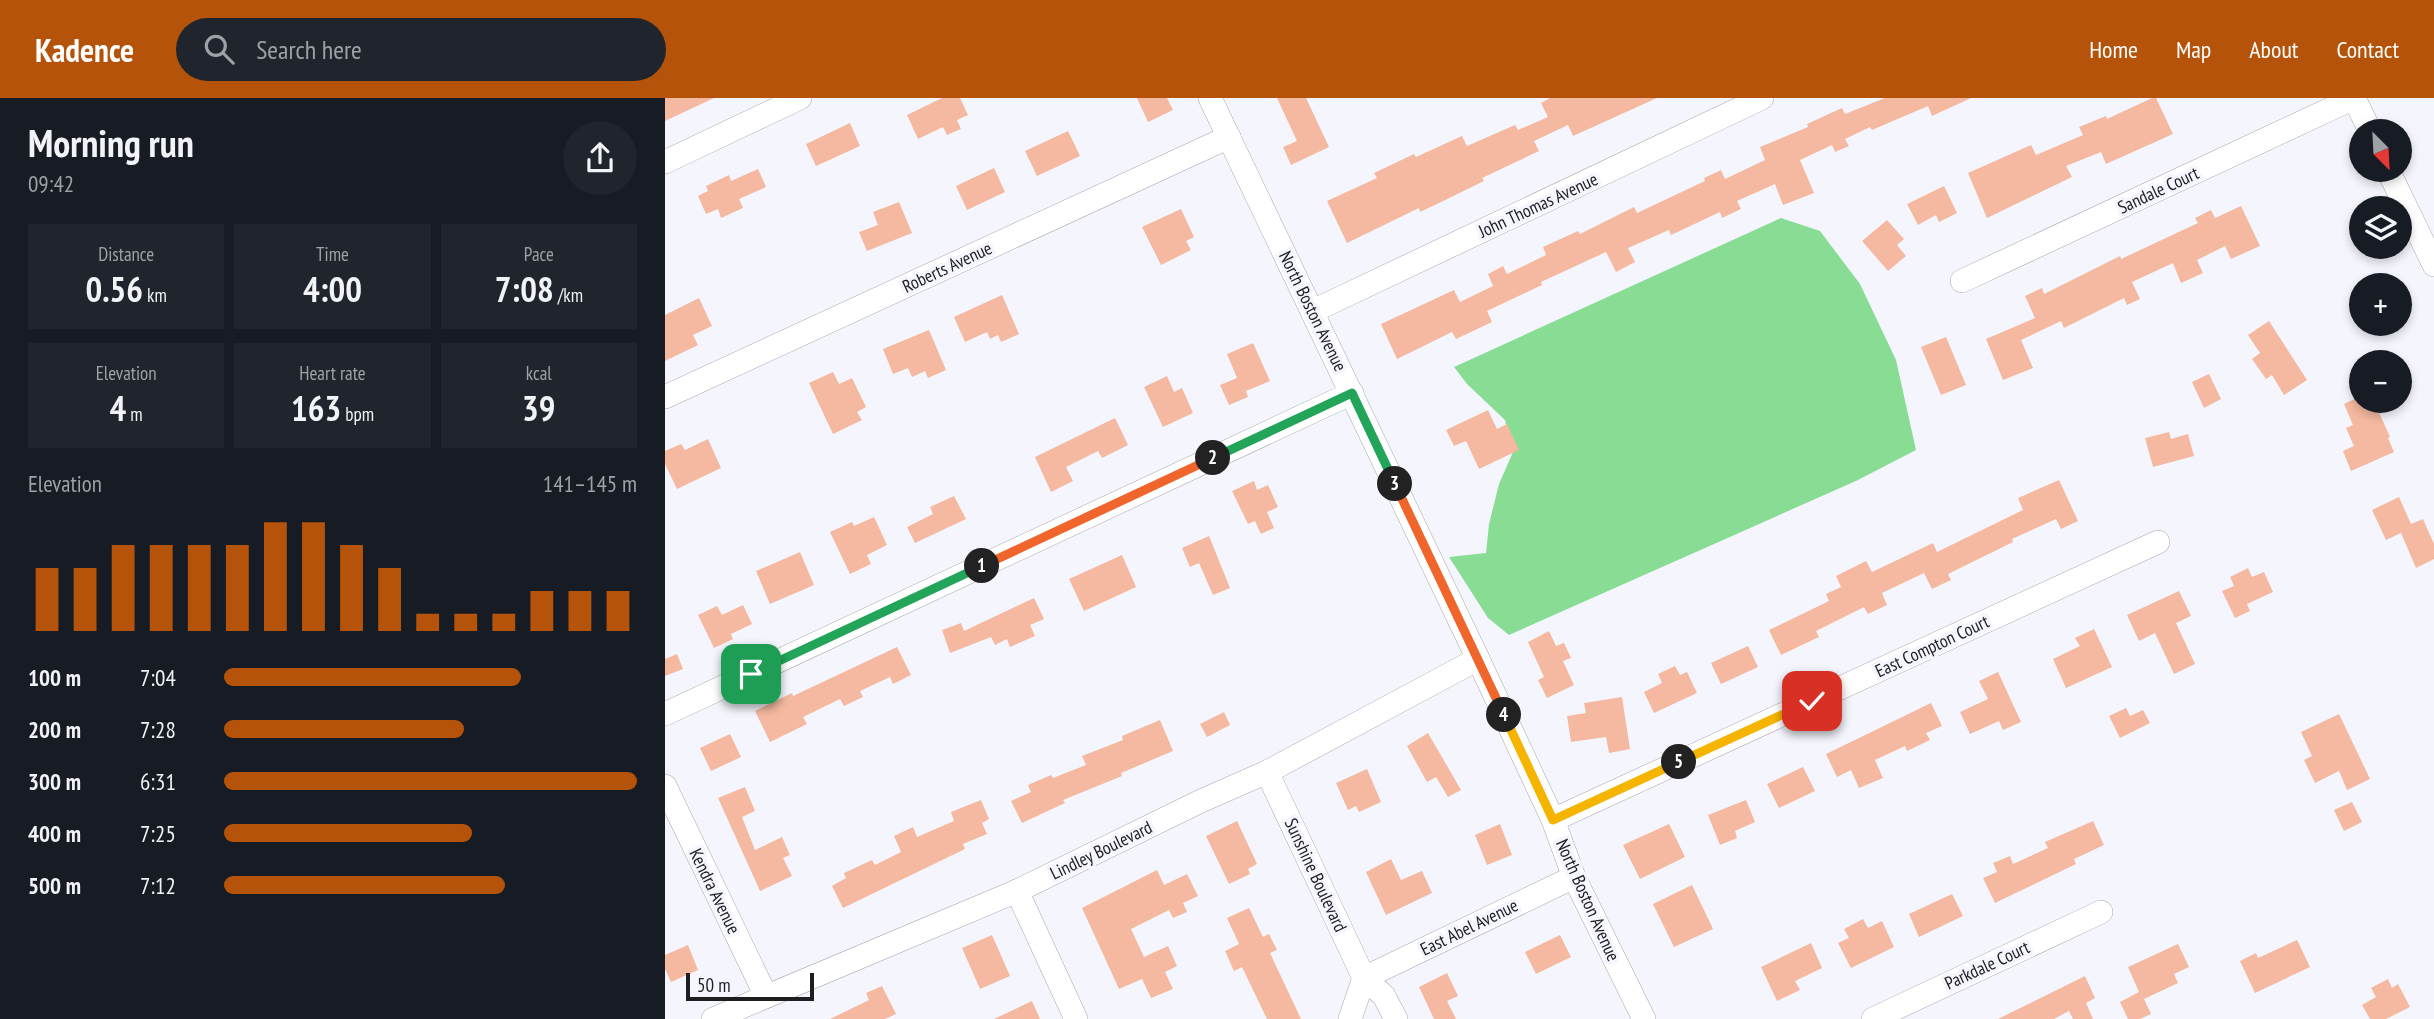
<!DOCTYPE html>
<meta charset="utf-8">
<style>
body{margin:0;font-family:"PT Sans Narrow",sans-serif;background:#20242c;color:#f1f3f6;height:100vh;display:flex;flex-direction:column;font-size:26px;white-space:nowrap}
*{box-sizing:border-box;margin:0}
p{font-size:23px;color:#9ea1a6}
.icon{flex:none;width:38px;height:38px;fill:none;stroke:currentColor;stroke-width:2;stroke-linecap:round;stroke-linejoin:round}
.map{position:relative;flex:1;overflow:hidden}
.details{display:flex;flex-direction:column;background:#171b24;width:665px}
.details>*{flex:none}
.needle{width:46px;rotate:156deg}
.buttons{position:absolute;left:1684px;top:21px;display:grid;gap:14px}
.buttons a{display:grid;place-items:center;width:63px;height:63px;border-radius:50%;background:#171b24;box-shadow:0 4px 10px #0003;font-size:35px}
.scale{position:absolute;left:21px;bottom:18px;width:128px;box-sizing:border-box;padding-left:7px;border:4px solid #1e1e21;border-top:0;font-size:19px;line-height:24px;white-space:nowrap;color:#1e1e21;-webkit-text-stroke:5px #f5f6fd;paint-order:stroke}
.pin{position:absolute;display:grid;place-items:center;width:60px;height:60px;color:#fff;margin:-30px;border-radius:14px;box-shadow:0 4px 10px #0006}
.km{position:absolute;width:35px;height:35px;margin:-18px;border-radius:50%;background:#222;color:#fff;font-size:19px;line-height:35px;text-align:center}
.round{display:grid;place-items:center;flex:none;width:74px;height:74px;border-radius:37px;background:#20242c}
.summary{display:flex;align-items:center;justify-content:space-between;height:119px;padding:0 28px}
h1{font-size:38px;font-weight:600;line-height:52px}
.figures{display:grid;grid-template-columns:repeat(3,1fr);gap:10px;height:119px;padding:7px 28px}
.figures div{display:grid;align-content:center;border-radius:0px;background:#20242c;text-align:center}
.figures b{font-size:35px;font-weight:600}
.figures small{font-size:19px;font-weight:400}
.figures p{font-size:19px}
.chart{height:196px;padding:14px 28px}
.chart p{display:flex;justify-content:space-between}
.chart svg{width:100%;height:126px;margin-top:7px;stroke:#b45309;stroke-width:6}
ul{padding:0 28px;list-style:none;font-size:23px}
li{display:grid;grid-template-columns:112px 84px 1fr;align-items:center;height:52px}
li i{height:18px;border-radius:9px;background:#b45309}
header{display:flex;align-items:center;gap:42px;box-sizing:border-box;height:98px;padding:0 35px;background:#b45309;color:#fff}
header strong{font-size:33px}
nav{display:flex;gap:38px;margin-inline-start:auto;font-size:24px}
.search{width:490px;height:63px;background:#20242c;display:flex;align-items:center;gap:18px;box-sizing:border-box;padding:0 24px;border-radius:38px;color:#9ea1a6;font-size:26px}
main{display:flex;flex:1;min-height:0}
.map>svg:first-child{display:block}
</style>
<header>
<strong>Kadence</strong>
<div class="search"><svg class="icon" aria-label="search" viewBox="0 0 24 24"><circle cx="10" cy="10" r="6"/><path d="M15 15l6 6"/></svg>Search here</div>
<nav><a>Home</a><a>Map</a><a>About</a><a>Contact</a></nav>
</header>
<main>
<section class="details">
<div class="summary"><div><h1>Morning run</h1><p>09:42</p></div><a class="round"><svg class="icon" aria-label="share" viewBox="0 0 24 24"><path d="M12 15V3M7 8l5-5 5 5M5 13v7h14v-7"/></svg></a></div>
<div class="figures">
<div><p>Distance</p><b>0.56<small> km</small></b></div>
<div><p>Time</p><b>4:00</b></div>
<div><p>Pace</p><b>7:08<small> /km</small></b></div>
</div>
<div class="figures">
<div><p>Elevation</p><b>4<small> m</small></b></div>
<div><p>Heart rate</p><b>163<small> bpm</small></b></div>
<div><p>kcal</p><b>39</b></div>
</div>
<div class="chart"><p><span>Elevation</span>141–145 m</p>
<svg viewBox="0 0 160 44" preserveAspectRatio="none"><path d="M5 44V22M15 44V22M25 44V14M35 44V14M45 44V14M55 44V14M65 44V6M75 44V6M85 44V14M95 44V22M105 44V38M115 44V38M125 44V38M135 44V30M145 44V30M155 44V30"/></svg>
</div>
<ul>
<li><b>100 m</b>7:04<i style="width:72%"></i></li>
<li><b>200 m</b>7:28<i style="width:58%"></i></li>
<li><b>300 m</b>6:31<i style="width:100%"></i></li>
<li><b>400 m</b>7:25<i style="width:60%"></i></li>
<li><b>500 m</b>7:12<i style="width:68%"></i></li>
</ul>
</section>
<div class="map">
<svg width="1769" height="921" viewBox="0 0 1769 921">
<rect width="100%" height="100%" fill="#f5f6fd"/>
<polygon fill="#88dc94" points="1116,120 1155,133 1195,186 1231,262 1251,352 1193,382 844,537 823,520 784,459 821,455 824,426 834,386 848,354 840,322 802,286 789,269"/>
<g fill="#f4b9a0">
<polygon points="0,0 49,0 0,23"/>
<polygon points="277,0 295,0 303,17 292,22 296,31 282,37 278,29 253,41 242,17"/>
<polygon points="472,0 502,0 508,12 483,24"/>
<polygon points="612,0 641,0 664,49 626,67 618,49 632,43"/>
<polygon points="885,0 992,0 908,38 903,27 869,43 874,53 817,80 819,83 772,106 755,114 754,110 682,145 662,103 712,80 709,75 749,56 751,59 797,38 802,48 850,27 853,32 883,19 876,5"/>
<polygon points="1220,0 1306,0 1267,18 1263,8 1207,32 1205,29 1180,41 1184,48 1170,54 1167,47 1135,62 1149,95 1118,107 1110,86 1072,103 1076,111 1057,120 1055,114 1006,137 1004,132 963,150 970,164 951,174 941,154 876,184 877,187 822,213 827,224 791,241 787,234 732,261 716,226 789,192 795,204 828,188 823,176 838,168 842,176 881,157 878,149 913,133 915,136 969,109 972,115 1040,83 1039,80 1056,72 1060,81 1100,62 1095,49 1143,29 1142,26 1177,10 1180,16"/>
<polygon points="1487,0 1491,0 1508,36 1441,66 1436,54 1401,68 1407,79 1322,120 1303,75 1366,47 1371,57 1418,37 1414,29 1441,18 1442,21"/>
<polygon points="185,25 195,48 151,68 141,46"/>
<polygon points="403,33 415,58 372,78 360,53"/>
<polygon points="329,70 340,94 302,112 291,88"/>
<polygon points="93,71 101,89 74,101 78,110 56,120 53,111 41,116 33,98 43,93 41,88 64,77 66,83"/>
<polygon points="1279,88 1292,115 1274,124 1271,117 1253,127 1242,106"/>
<polygon points="234,104 247,135 202,153 194,134 213,127 208,114"/>
<polygon points="1576,108 1595,148 1566,161 1560,148 1532,162 1538,175 1516,185 1508,165 1467,184 1475,201 1462,207 1459,200 1399,230 1396,223 1356,242 1368,270 1338,282 1321,241 1370,220 1360,198 1377,190 1379,196 1455,158 1456,161 1533,125 1530,120 1546,112 1550,120"/>
<polygon points="516,111 529,139 521,143 526,152 496,167 477,129"/>
<polygon points="1222,122 1239,141 1232,147 1241,158 1223,173 1197,143"/>
<polygon points="337,197 354,236 336,244 333,237 325,241 322,234 300,244 289,219"/>
<polygon points="34,200 47,228 28,237 33,247 0,263 0,217"/>
<polygon points="1604,223 1642,282 1619,297 1607,277 1601,281 1587,261 1595,255 1583,237"/>
<polygon points="264,232 281,272 263,280 260,273 247,279 243,270 228,276 218,251"/>
<polygon points="1281,239 1301,287 1276,297 1256,249"/>
<polygon points="588,245 605,283 581,293 583,299 564,307 555,287 572,280 562,256"/>
<polygon points="168,274 174,286 187,280 201,309 192,314 197,322 168,336 144,285"/>
<polygon points="1544,276 1556,301 1539,310 1527,284"/>
<polygon points="502,278 509,294 517,290 528,315 498,329 479,289"/>
<polygon points="1696,298 1696,303 1709,303 1725,339 1723,340 1729,354 1686,373 1678,353 1689,348 1681,330 1688,327 1679,306"/>
<polygon points="823,312 832,331 842,326 854,352 814,371 801,343 789,348 781,332"/>
<polygon points="450,320 463,347 437,360 433,353 401,369 408,383 386,394 370,359"/>
<polygon points="1504,334 1506,341 1523,336 1529,358 1488,369 1480,340"/>
<polygon points="43,341 56,370 12,391 0,366 0,353 16,346 20,352"/>
<polygon points="1394,382 1413,423 1396,431 1391,421 1347,441 1348,444 1283,476 1286,482 1267,491 1259,475 1217,495 1222,507 1203,516 1199,509 1151,533 1154,539 1116,557 1104,532 1164,503 1161,496 1176,489 1171,478 1201,463 1207,474 1268,445 1272,454 1358,412 1353,400"/>
<polygon points="589,383 592,392 603,387 613,409 602,414 609,430 596,436 590,423 583,426 567,393"/>
<polygon points="289,398 301,421 250,445 242,429 268,416 265,409"/>
<polygon points="1734,399 1746,426 1758,421 1769,446 1769,461 1751,470 1736,435 1721,442 1707,412"/>
<polygon points="209,419 222,447 202,457 206,466 185,476 165,434 187,424 189,428"/>
<polygon points="544,438 565,490 548,497 534,465 525,469 517,450"/>
<polygon points="135,454 149,487 105,506 91,473"/>
<polygon points="457,457 471,489 419,513 404,481"/>
<polygon points="1583,470 1587,479 1599,474 1608,494 1582,506 1585,513 1570,520 1557,493 1569,488 1565,479"/>
<polygon points="1514,493 1526,518 1511,525 1530,566 1509,576 1490,535 1474,543 1462,517"/>
<polygon points="369,500 379,521 365,527 370,538 345,549 342,541 330,547 326,539 285,555 277,532 296,525 299,533"/>
<polygon points="78,507 87,526 66,536 68,541 49,550 33,517 52,508 57,517"/>
<polygon points="1429,531 1447,569 1401,590 1388,561 1415,548 1410,540"/>
<polygon points="884,533 891,548 899,545 906,560 898,563 909,587 882,600 873,582 879,579 863,544"/>
<polygon points="1083,548 1093,569 1056,586 1046,565"/>
<polygon points="232,549 246,577 228,586 225,579 195,593 198,599 179,608 175,601 138,619 142,626 105,644 90,613 127,595 128,598"/>
<polygon points="12,556 18,571 0,578 0,561"/>
<polygon points="1010,568 1015,577 1022,574 1032,595 989,615 979,594 997,585 993,576"/>
<polygon points="1333,574 1356,624 1338,632 1334,623 1305,636 1295,614 1323,601 1314,583"/>
<polygon points="957,599 965,651 944,655 941,639 906,644 902,618 921,615 919,605"/>
<polygon points="1266,605 1277,628 1261,635 1265,642 1242,653 1240,648 1210,662 1218,680 1194,690 1186,672 1172,679 1161,656"/>
<polygon points="1461,610 1465,618 1478,612 1485,625 1455,640 1444,618"/>
<polygon points="559,614 565,627 542,639 535,626"/>
<polygon points="1674,616 1705,681 1682,692 1674,673 1650,685 1639,662 1647,658 1636,634"/>
<polygon points="495,622 508,653 456,675 457,678 398,702 400,705 357,725 346,703 366,694 363,687 386,677 388,680 421,667 417,658 458,642 457,638"/>
<polygon points="763,635 796,692 783,699 771,679 762,684 742,648"/>
<polygon points="65,636 76,659 46,673 35,650"/>
<polygon points="1138,669 1150,693 1114,710 1102,686"/>
<polygon points="702,671 716,704 694,714 691,708 683,712 671,685"/>
<polygon points="80,689 90,713 77,719 90,752 117,739 125,757 118,760 127,778 95,793 53,700"/>
<polygon points="316,702 324,721 317,725 322,736 298,746 300,751 178,810 167,788 181,780 179,775 207,762 210,767 236,754 229,738 248,729 252,739 289,723 286,714"/>
<polygon points="1081,702 1090,724 1070,733 1072,740 1055,747 1043,717"/>
<polygon points="1687,704 1697,724 1679,733 1669,712"/>
<polygon points="572,723 592,766 583,771 585,776 564,786 541,738"/>
<polygon points="1428,723 1439,747 1409,761 1411,766 1330,805 1318,780 1332,774 1328,765 1345,758 1348,766 1383,750 1380,744"/>
<polygon points="835,726 847,757 822,767 810,737"/>
<polygon points="1004,726 1020,759 975,781 958,747"/>
<polygon points="726,761 736,782 757,773 767,795 721,817 701,774"/>
<polygon points="492,772 499,787 522,776 533,798 518,805 522,814 508,820 504,812 466,831 479,859 503,848 512,868 500,874 508,891 486,900 477,881 454,891 417,810"/>
<polygon points="1027,787 1048,831 1009,849 988,806"/>
<polygon points="1287,796 1298,818 1254,839 1244,816"/>
<polygon points="584,810 598,839 604,836 612,852 605,855 636,921 602,921 577,869 569,873 560,853 574,846 562,820"/>
<polygon points="1198,821 1203,830 1217,823 1229,849 1186,870 1173,845 1184,840 1179,831"/>
<polygon points="327,837 345,878 315,891 297,850"/>
<polygon points="895,837 906,859 871,876 860,854"/>
<polygon points="1632,842 1645,869 1590,895 1575,863 1591,855 1593,860"/>
<polygon points="1146,845 1157,870 1130,883 1135,892 1112,903 1096,869"/>
<polygon points="1513,846 1524,869 1509,876 1513,885 1479,901 1486,916 1475,921 1463,921 1455,904 1474,894 1463,869"/>
<polygon points="23,847 33,872 6,884 0,871 0,857"/>
<polygon points="782,875 793,898 782,903 791,921 769,921 754,889"/>
<polygon points="1420,878 1430,900 1421,905 1428,921 1408,921 1404,913 1389,921 1333,921"/>
<polygon points="1723,881 1727,890 1733,886 1745,909 1721,921 1705,921 1697,907 1711,899 1706,890"/>
<polygon points="217,888 231,916 220,921 165,921 204,902 201,895"/>
<polygon points="367,903 375,921 329,921"/>
</g>
<g fill="none" stroke-linecap="round" stroke-linejoin="round">
<g stroke="#a8a8b0" stroke-width="24">
<g id="minor">
<polyline points="545,0 813,561 888,722 909,779 979,921"/>
<polyline points="1689,0 1705,33"/>
<polyline points="0,64 135,0"/>
<polyline points="1723,72 1769,167"/>
<polyline points="1297,183 1689,0"/>
<polyline points="648,213 1097,0"/>
<polyline points="0,299 564,39"/>
<polyline points="0,616 687,295"/>
<polyline points="602,674 699,880 719,898 731,921"/>
<polyline points="0,688 101,898"/>
<polyline points="888,722 1493,444"/>
<polyline points="352,793 411,921"/>
<polyline points="699,880 909,779"/>
<polyline points="48,921 352,793 536,703 602,674 813,561"/>
<polyline points="685,921 699,880"/>
<polyline points="1208,921 1436,814"/>
</g>
</g>
<use href="#minor" stroke="#fff" stroke-width="23"/>
</g>
<g fill="none" stroke-linecap="round" stroke-linejoin="round">
<g stroke="#fff" stroke-width="14">
<polyline id="split-1" points="86,576 317,468"/>
</g>
<g stroke="#fff" stroke-width="14">
<polyline id="split-2" points="317,468 548,360"/>
</g>
<g stroke="#fff" stroke-width="14">
<polyline id="split-3" points="548,360 687,295 730,386"/>
</g>
<g stroke="#fff" stroke-width="14">
<polyline id="split-4" points="730,386 839,617"/>
</g>
<g stroke="#fff" stroke-width="14">
<polyline id="split-5" points="839,617 888,722 1014,664"/>
</g>
<g stroke="#fff" stroke-width="14">
<polyline id="split-6" points="1014,664 1147,603"/>
</g>
<use href="#split-1" stroke="#22a559" stroke-width="9"/>
<use href="#split-2" stroke="#f0652b" stroke-width="9"/>
<use href="#split-3" stroke="#22a559" stroke-width="9"/>
<use href="#split-4" stroke="#f0652b" stroke-width="9"/>
<use href="#split-5" stroke="#f5b400" stroke-width="9"/>
<use href="#split-6" stroke="#f5b400" stroke-width="9"/>
</g>
<g text-anchor="middle" dominant-baseline="central" stroke-width="7" stroke-linejoin="round" paint-order="stroke">
<g font-size="18" fill="#1e1e21" stroke="#f5f6fd">
<text transform="translate(1493 92) rotate(-25)">Sandale Court</text>
<text transform="translate(873 107) rotate(-25)">John Thomas Avenue</text>
<text transform="translate(282 169) rotate(-25)">Roberts Avenue</text>
<text transform="translate(648 213) rotate(64)">North Boston Avenue</text>
<text transform="translate(1267 548) rotate(-25)">East Compton Court</text>
<text transform="translate(436 752) rotate(-26)">Lindley Boulevard</text>
<text transform="translate(651 777) rotate(65)">Sunshine Boulevard</text>
<text transform="translate(50 793) rotate(64)">Kendra Avenue</text>
<text transform="translate(923 802) rotate(66)">North Boston Avenue</text>
<text transform="translate(804 829) rotate(-26)">East Abel Avenue</text>
<text transform="translate(1322 867) rotate(-25)">Parkdale Court</text>
</g>
</g>
</svg>
<div class="buttons">
<a><svg class="needle" viewBox="-14 -14 28 28"><path d="M0-13l5 13h-10z" fill="#e53935"/><path d="M0 13l5-13h-10z" fill="#9ea1a6"/></svg></a>
<a><svg class="icon" aria-label="layers" viewBox="0 0 24 24"><path d="M12 4l9 5-9 5-9-5zM3 14l9 5 9-5"/></svg></a>
<a>+</a>
<a>−</a>
</div>
<div class="scale">50 m</div>
<div class="pin" style="left:86px;top:576px;background:#1e9e55"><svg class="icon" aria-label="arrive" viewBox="0 0 24 24"><path d="M6 21V4h12l-3 4 3 4H6"/></svg></div>
<div class="pin" style="left:1147px;top:603px;background:#d93025"><svg class="icon" aria-label="check" viewBox="0 0 24 24"><path d="M5 12l5 5 9-10"/></svg></div>
<b class="km" style="left:317px;top:468px">1</b>
<b class="km" style="left:548px;top:360px">2</b>
<b class="km" style="left:730px;top:386px">3</b>
<b class="km" style="left:839px;top:617px">4</b>
<b class="km" style="left:1014px;top:664px">5</b>
</div>
</main>
